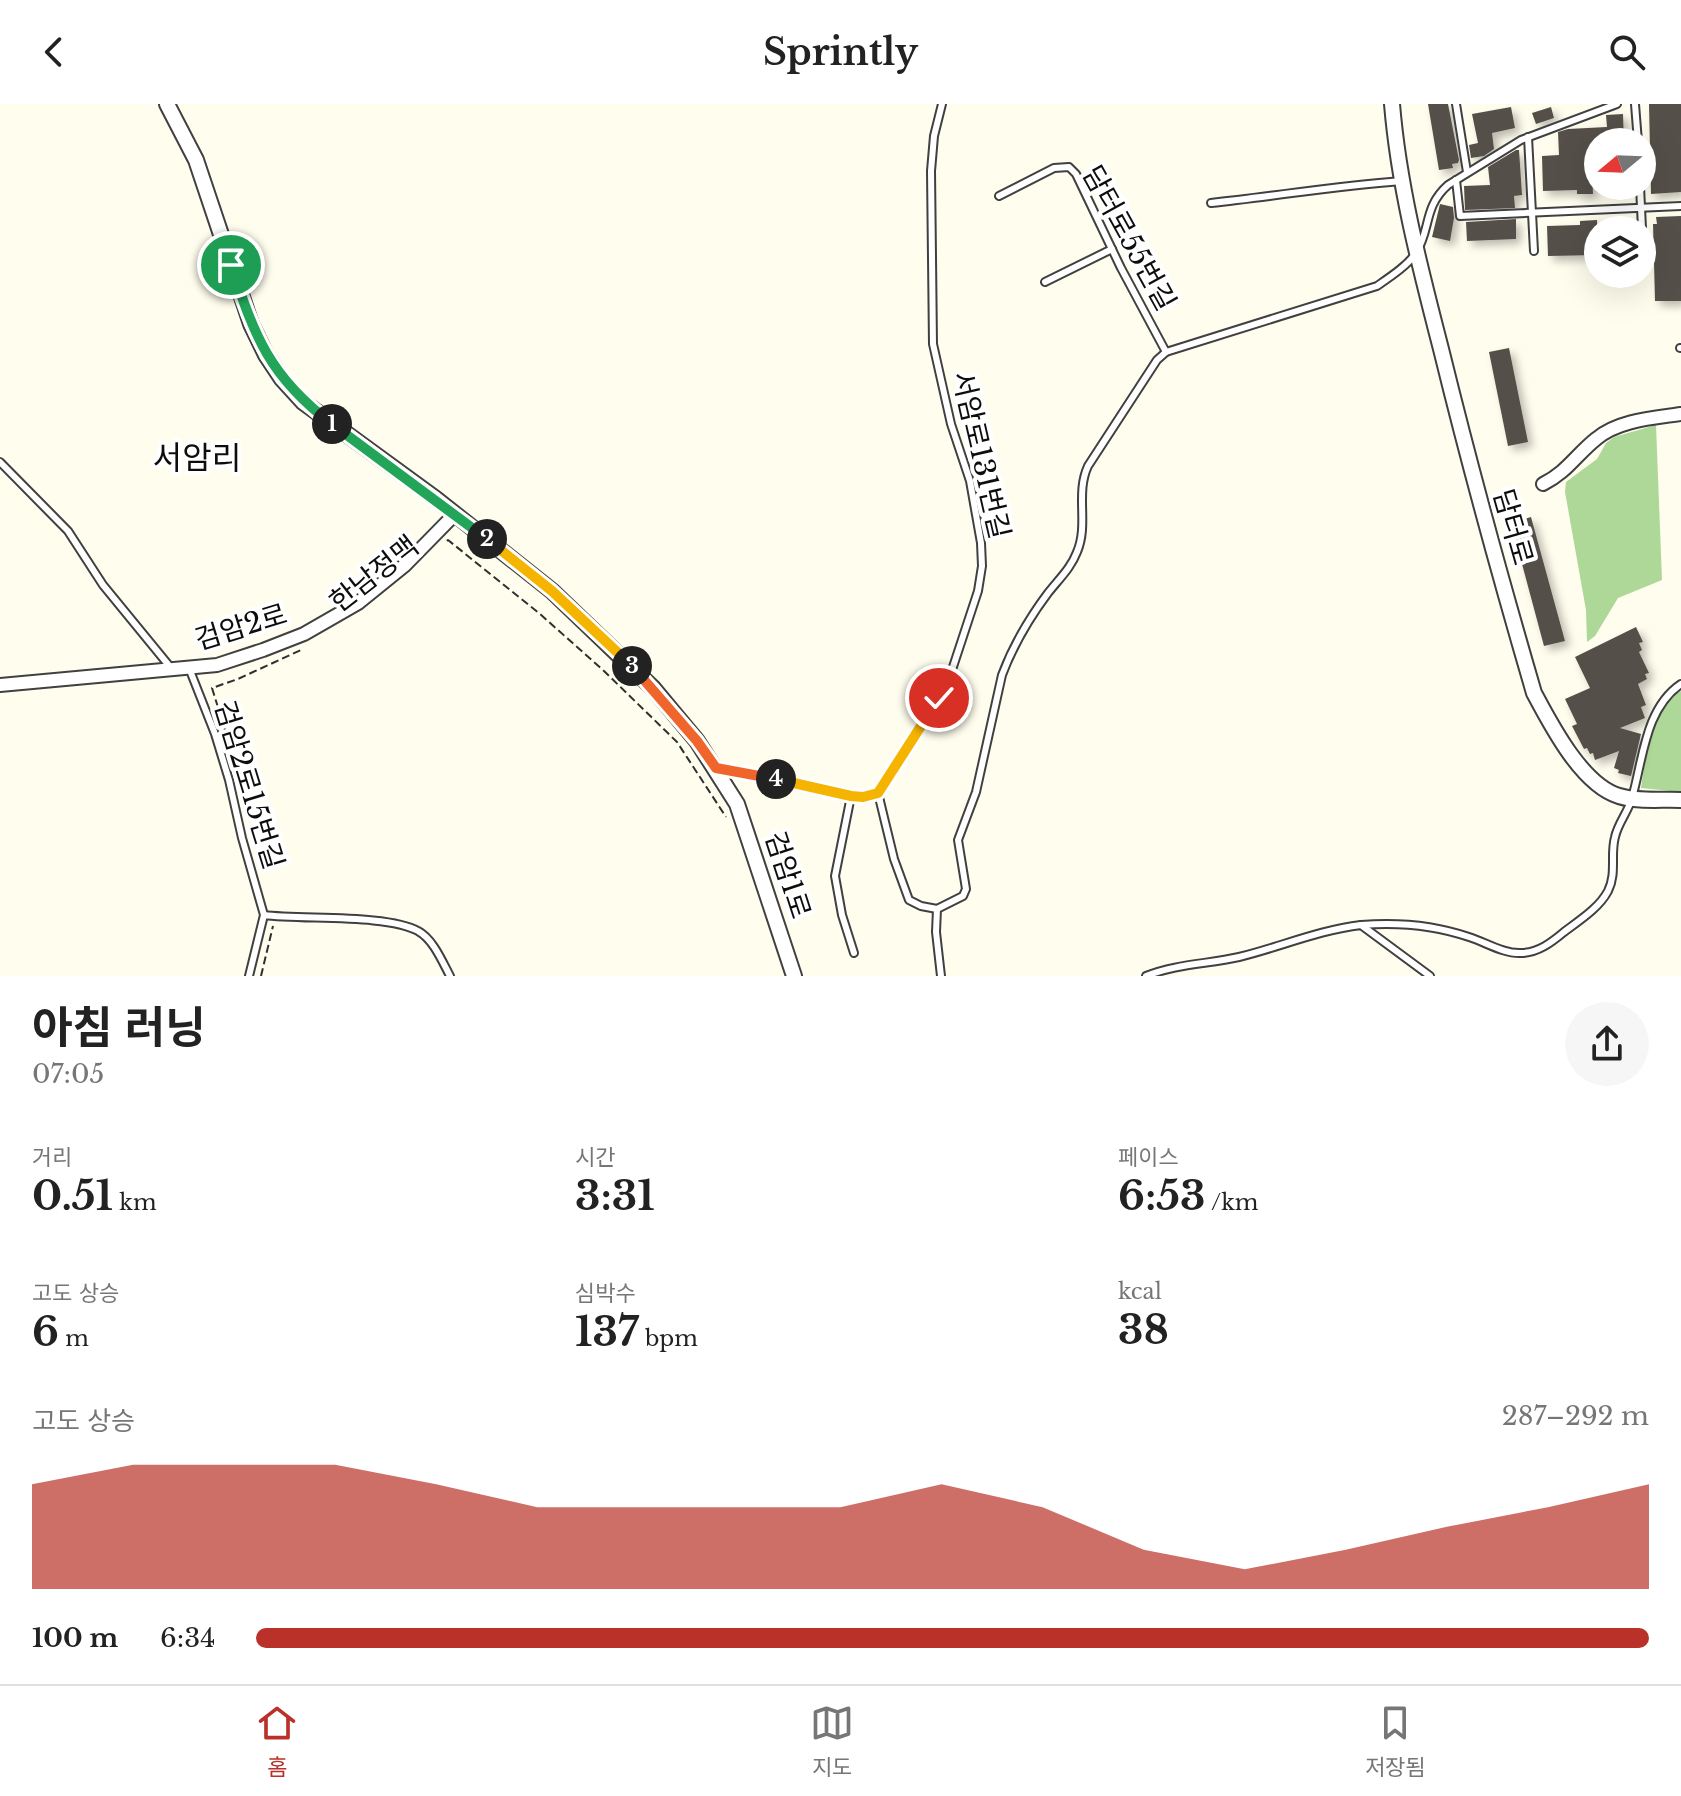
<!DOCTYPE html>
<html lang="ko">
<meta charset="utf-8">
<style>
body{margin:0;font-family:"Libre Baskerville","Noto Sans KR",serif;background:#f6f6f6;color:#222;height:100vh;display:flex;flex-direction:column;font-size:30px;white-space:nowrap}
*{box-sizing:border-box;margin:0}
p{font-size:26px;color:#767676}
.icon{flex:none;width:44px;height:44px;fill:none;stroke:currentColor;stroke-width:2;stroke-linecap:round;stroke-linejoin:round}
.map{position:relative;height:872px;overflow:hidden}
.panel{display:flex;flex-direction:column;background:#fff;flex:1}
.panel>*{flex:none}
.needle{width:52px;rotate:251deg}
.buttons{position:absolute;left:1584px;top:24px;display:grid;gap:16px}
.buttons a{display:grid;place-items:center;width:72px;height:72px;border-radius:50%;background:#fff;box-shadow:0 8px 32px #0002;font-size:40px}
.pin{position:absolute;display:grid;place-items:center;width:68px;height:68px;color:#fff;margin:-34px;border:4px solid #fff;border-radius:50%;box-shadow:0 2px 8px #0007}
.km{position:absolute;width:40px;height:40px;margin:-20px;border-radius:50%;background:#222;color:#fff;font-size:22px;line-height:40px;text-align:center}
.round{display:grid;place-items:center;flex:none;width:84px;height:84px;border-radius:42px;background:#f6f6f6}
.overview{display:flex;align-items:center;justify-content:space-between;height:136px;padding:0 32px}
h1{font-size:44px;font-weight:700;line-height:60px}
.metrics{display:grid;grid-template-columns:repeat(3,1fr);gap:12px;height:136px;padding:8px 32px}
.metrics div{display:grid;align-content:center}
.metrics b{font-size:40px;font-weight:700}
.metrics small{font-size:22px;font-weight:400}
.metrics p{font-size:22px}
.chart{height:224px;padding:16px 32px}
.chart p{display:flex;justify-content:space-between}
.chart svg{width:100%;height:144px;margin-top:8px;fill:#b93128;opacity:.7}
ul{padding:0 32px;list-style:none;font-size:26px}
li{display:grid;grid-template-columns:128px 96px 1fr;align-items:center;height:60px}
li i{height:20px;border-radius:10px;background:#b93128}
header{display:flex;justify-content:space-between;align-items:center;height:104px;padding:0 32px;background:#fff;font-size:36px;font-weight:700}
.menu{display:flex;justify-content:space-around;align-items:center;height:112px;border-top:2px solid #e0e0e0;background:#fff;font-size:22px;color:#767676}
.menu a{display:grid;justify-items:center;gap:4px}
.menu .current{color:#b93128}
.map>svg:first-child{display:block}
</style>
<header><svg class="icon" aria-label="back" viewBox="0 0 24 24"><path d="M15 5l-7 7 7 7"/></svg>Sprintly<svg class="icon" aria-label="search" viewBox="0 0 24 24"><circle cx="10" cy="10" r="6"/><path d="M15 15l6 6"/></svg></header>
<div class="map">
<svg width="1681" height="872" viewBox="0 0 1681 872">
<defs>
<filter id="shadow"><feDropShadow dx="5" dy="5" stdDeviation="4" flood-color="#0004"/></filter>
</defs>
<rect width="100%" height="100%" fill="#fffded"/>
<g fill="#add897">
<polygon points="1656,321 1662,476 1618,494 1595,532 1587,538 1586,506 1565,388 1566,378 1597,355 1606,339 1614,333"/>
<path d="M 1681,587 L 1681,688 L 1641,684 C 1646,653 1651,605 1681,587 Z"/>
</g>
<g fill="#554f49" filter="url(#shadow)">
<polygon points="1428,0 1448,0 1459,56 1458,59 1452,60 1453,64 1439,66"/>
<polygon points="1649,0 1681,0 1681,88 1651,90"/>
<polygon points="1511,3 1515,24 1492,29 1494,45 1484,52 1471,54 1469,41 1478,39 1472,10"/>
<polygon points="1551,3 1554,14 1536,20 1532,9"/>
<polygon points="1623,10 1624,38 1593,38 1593,42 1591,42 1593,90 1577,90 1577,86 1543,87 1542,52 1559,51 1558,28 1568,25 1607,23 1606,11"/>
<polygon points="1516,46 1519,46 1522,91 1514,92 1515,104 1465,106 1464,82 1490,81 1488,63"/>
<polygon points="1440,100 1453,103 1454,114 1450,137 1432,133"/>
<polygon points="1681,112 1681,197 1655,197 1653,120 1657,120 1656,113"/>
<polygon points="1516,115 1516,135 1467,137 1466,118"/>
<polygon points="1597,116 1598,151 1548,152 1547,122 1580,121 1580,117"/>
<polygon points="1509,244 1528,338 1508,342 1489,248"/>
<polygon points="1531,413 1565,537 1544,542 1511,419"/>
<polygon points="1636,523 1643,538 1639,539 1642,546 1639,548 1649,569 1645,570 1647,575 1638,580 1646,601 1641,603 1645,614 1620,624 1641,630 1631,672 1618,669 1619,666 1614,664 1619,647 1595,656 1593,649 1590,650 1587,644 1584,645 1572,622 1577,620 1565,595 1590,584 1575,553"/>
</g>
<g fill="none" stroke-linecap="round" stroke-linejoin="round">
<g stroke="#404040" stroke-width="10">
<g id="service">
<polyline points="1456,0 1467,68"/>
<polyline points="1635,0 1638,38"/>
<polyline points="1528,33 1534,147"/>
<polyline points="1456,76 1460,112 1681,102"/>
<polyline points="1640,82 1643,146"/>
<polyline points="999,92 1054,64 1069,63 1076,70 1121,164 1166,248"/>
<path d="M 1211,99 C 1275,92 1337,82 1401,77"/>
<polyline points="1045,178 1112,145"/>
<polyline points="1680,244 1681,244"/>
<polyline points="0,358 68,427 103,481 171,564"/>
<polyline points="189,564 215,630 229,676 242,734 264,811 249,872"/>
<polyline points="716,664 759,671 851,692 863,693 878,689 894,755 909,796 921,802 937,805"/>
<polyline points="878,689 947,581 978,487 982,462 981,439 970,377 951,320 933,240 931,67 934,32 942,0"/>
<polyline points="851,692 835,772 842,811 854,849"/>
<path d="M 264,811 C 303,816 388,810 418,827 C 433,835 442,857 450,872"/>
<path d="M 1361,821 C 1398,818 1434,821 1469,833 C 1485,838 1504,850 1521,849 C 1538,849 1552,838 1564,828 C 1580,816 1599,804 1608,787 C 1617,769 1610,751 1615,733 C 1618,719 1628,708 1632,694 C 1643,656 1645,604 1681,580"/>
<path d="M 941,872 L 936,828 L 937,805 L 963,792 L 966,785 L 958,736 L 976,688 L 1002,571 C 1013,542 1030,513 1048,489 C 1059,475 1071,464 1077,448 C 1089,420 1075,390 1088,362 L 1157,256 L 1166,248 L 1377,182 C 1390,173 1407,162 1416,149 C 1431,126 1423,103 1448,81 L 1521,36 L 1617,0"/>
<path d="M 1146,872 C 1176,860 1208,860 1239,853 C 1280,843 1319,826 1361,821 L 1430,872"/>
</g>
</g>
<g stroke="#404040" stroke-width="16">
<g id="minor">
<path d="M 1543,380 C 1567,368 1576,351 1596,335 C 1618,316 1654,314 1681,310"/>
<polyline points="0,581 217,561 263,546 304,530 358,499 405,461 455,410"/>
</g>
</g>
<g stroke="#404040" stroke-width="18">
<g id="tertiary">
<polyline points="167,0 196,56 251,220 266,251 282,275 303,298 436,395 552,487 653,584 697,637 737,700 794,872"/>
<path d="M 1392,0 C 1399,85 1421,167 1442,249 C 1470,363 1501,476 1534,589 C 1551,621 1582,681 1619,692 C 1638,698 1661,695 1681,696"/>
</g>
</g>
<g stroke="#2f2f2f" stroke-width="2" stroke-dasharray="8 4" stroke-linecap="butt">
<polyline points="447,437 448,436 540,510 604,567 677,638 726,713"/>
<polyline points="225,626 212,584 238,575 301,546"/>
<polyline points="261,872 273,822"/>
</g>
<use href="#service" stroke="#fff" stroke-width="6"/>
<use href="#minor" stroke="#fff" stroke-width="12"/>
<use href="#tertiary" stroke="#fff" stroke-width="14"/>
</g>
<g fill="none" stroke-linecap="round" stroke-linejoin="round">
<g stroke="#fff" stroke-width="16">
<path id="split-1" d="M 231,161 C 255,233 269,272 332,320"/>
</g>
<g stroke="#fff" stroke-width="16">
<polyline id="split-2" points="332,320 487,435"/>
</g>
<g stroke="#fff" stroke-width="16">
<polyline id="split-3" points="487,435 552,487 632,562"/>
</g>
<g stroke="#fff" stroke-width="16">
<polyline id="split-4" points="632,562 697,637 716,664 776,675"/>
</g>
<g stroke="#fff" stroke-width="16">
<polyline id="split-5" points="776,675 851,692 863,693 878,689 939,594"/>
</g>
<use href="#split-1" stroke="#22a559" stroke-width="10"/>
<use href="#split-2" stroke="#22a559" stroke-width="10"/>
<use href="#split-3" stroke="#f5b400" stroke-width="10"/>
<use href="#split-4" stroke="#f0652b" stroke-width="10"/>
<use href="#split-5" stroke="#f5b400" stroke-width="10"/>
</g>
<g text-anchor="middle" dominant-baseline="central" stroke-width="8" stroke-linejoin="round" paint-order="stroke">
<g font-size="28" fill="#0d0d0d" stroke="#fff">
<text transform="translate(1129 134) rotate(61)">담터로55번길</text>
<text transform="translate(981 351) rotate(77)">서암로131번길</text>
<text transform="translate(1513 423) rotate(74)">담터로</text>
<text transform="translate(374 470) rotate(-38)">한남정맥</text>
<text transform="translate(241 523) rotate(-17)">검암2로</text>
<text transform="translate(249 681) rotate(73)">검암2로15번길</text>
<text transform="translate(788 771) rotate(72)">검암1로</text>
</g>
<g font-size="32" fill="#0d0d0d" stroke="#fff">
<text x="197" y="354">서암리</text>
</g>
</g>
</svg>
<div class="buttons">
<a><svg class="needle" viewBox="-14 -14 28 28"><path d="M0-13l5 13h-10z" fill="#e53935"/><path d="M0 13l5-13h-10z" fill="#767676"/></svg></a>
<a><svg class="icon" aria-label="layers" viewBox="0 0 24 24"><path d="M12 4l9 5-9 5-9-5zM3 14l9 5 9-5"/></svg></a>
</div>
<div class="pin" style="left:231px;top:161px;background:#1e9e55"><svg class="icon" aria-label="arrive" viewBox="0 0 24 24"><path d="M6 21V4h12l-3 4 3 4H6"/></svg></div>
<div class="pin" style="left:939px;top:594px;background:#d93025"><svg class="icon" aria-label="check" viewBox="0 0 24 24"><path d="M5 12l5 5 9-10"/></svg></div>
<b class="km" style="left:332px;top:320px">1</b>
<b class="km" style="left:487px;top:435px">2</b>
<b class="km" style="left:632px;top:562px">3</b>
<b class="km" style="left:776px;top:675px">4</b>
</div>
<section class="panel">
<div class="overview"><div><h1>아침 러닝</h1><p>07:05</p></div><a class="round"><svg class="icon" aria-label="share" viewBox="0 0 24 24"><path d="M12 15V3M7 8l5-5 5 5M5 13v7h14v-7"/></svg></a></div>
<div class="metrics">
<div><p>거리</p><b>0.51<small> km</small></b></div>
<div><p>시간</p><b>3:31</b></div>
<div><p>페이스</p><b>6:53<small> /km</small></b></div>
</div>
<div class="metrics">
<div><p>고도 상승</p><b>6<small> m</small></b></div>
<div><p>심박수</p><b>137<small> bpm</small></b></div>
<div><p>kcal</p><b>38</b></div>
</div>
<div class="chart"><p><span>고도 상승</span>287–292 m</p>
<svg viewBox="0 0 160 44" preserveAspectRatio="none"><path d="M0 44V12L10 6L20 6L30 6L40 12L50 19L60 19L70 19L80 19L90 12L100 19L110 32L120 38L130 32L140 25L150 19L160 12V44z"/></svg>
</div>
<ul>
<li><b>100 m</b>6:34<i style="width:100%"></i></li>
</ul>
</section>
<nav class="menu">
<a class="current"><svg class="icon" aria-label="home" viewBox="0 0 24 24"><path d="M3 11l9-7 9 7M6 9v11h12V9"/></svg>홈</a>
<a><svg class="icon" aria-label="map" viewBox="0 0 24 24"><path d="M3 6l6-2 6 2 6-2v14l-6 2-6-2-6 2zM9 4v14M15 6v14"/></svg>지도</a>
<a><svg class="icon" aria-label="saved" viewBox="0 0 24 24"><path d="M7 4h10v16l-5-4-5 4z"/></svg>저장됨</a>
</nav>
